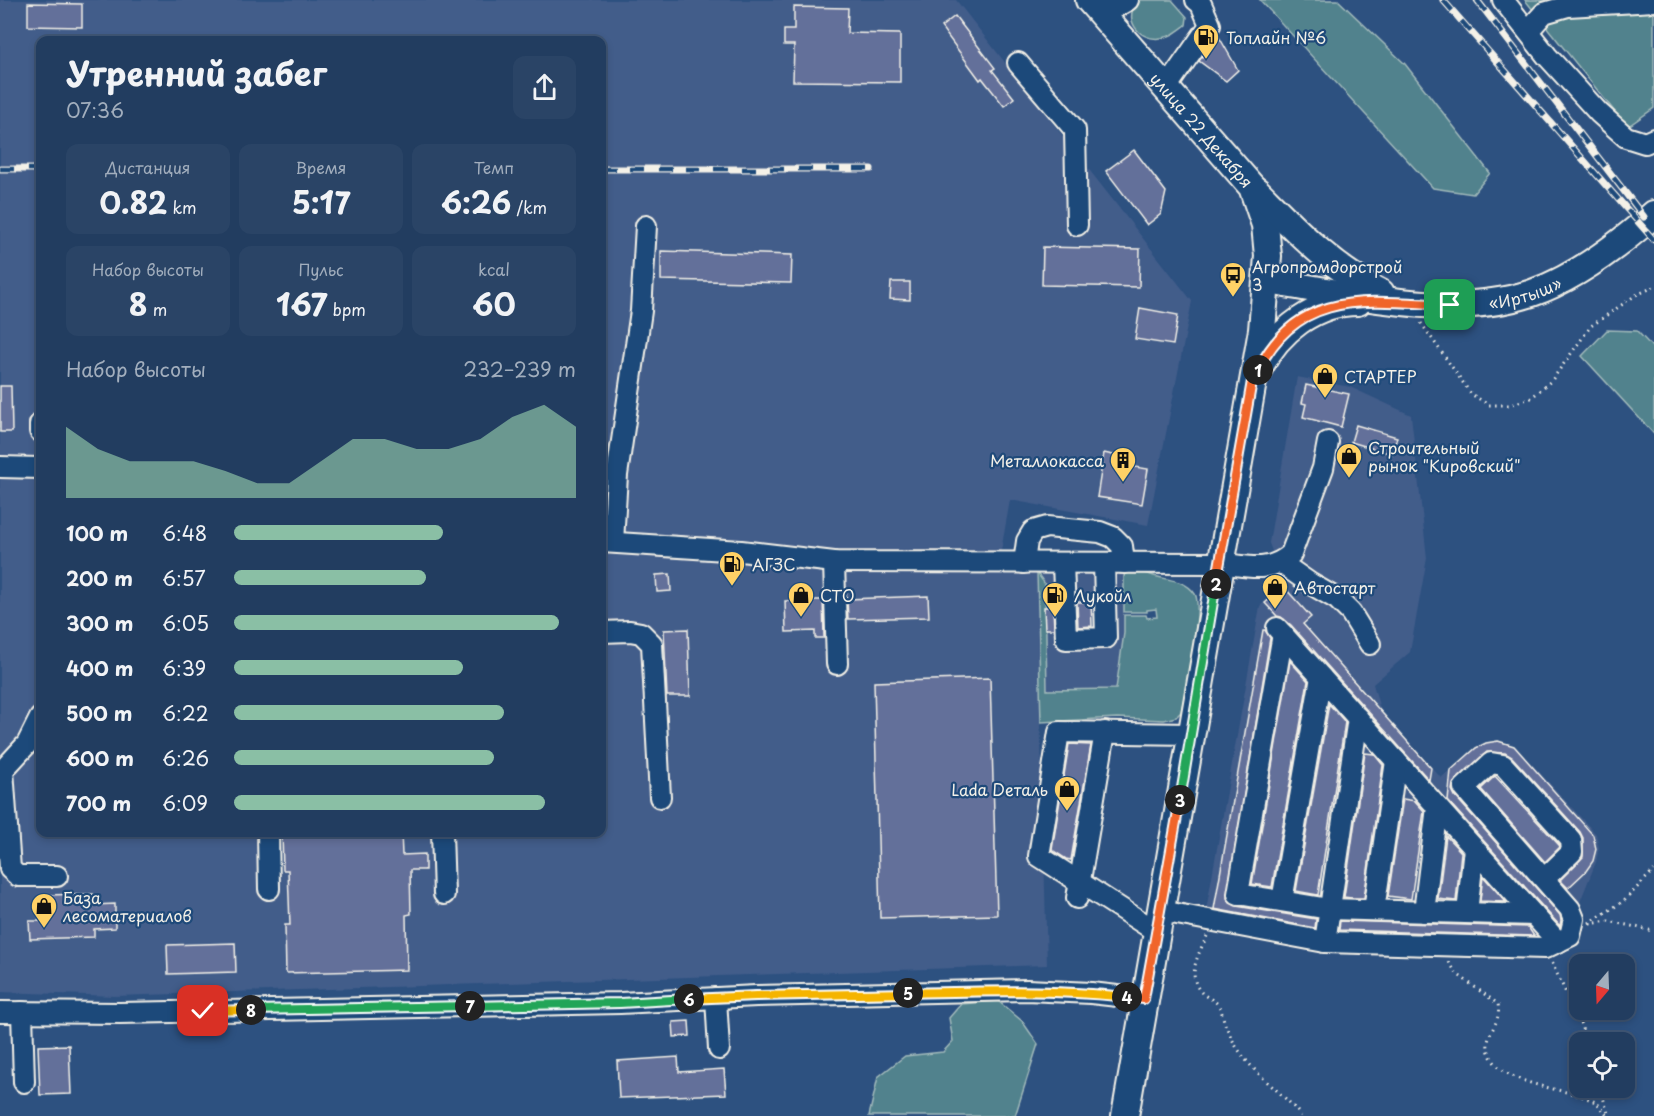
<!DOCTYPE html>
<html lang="ru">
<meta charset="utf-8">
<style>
body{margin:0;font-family:"Playpen Sans",sans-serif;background:#2a4466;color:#f1f3f6;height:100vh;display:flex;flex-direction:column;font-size:22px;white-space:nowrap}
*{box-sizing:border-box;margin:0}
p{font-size:20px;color:#a2aebd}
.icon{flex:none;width:33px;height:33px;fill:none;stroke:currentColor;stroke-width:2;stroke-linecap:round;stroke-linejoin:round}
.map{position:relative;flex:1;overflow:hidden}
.sheet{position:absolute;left:36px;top:36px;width:570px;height:801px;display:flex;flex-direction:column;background:#223d60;border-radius:12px;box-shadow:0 3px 9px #0003,0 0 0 2px #3f5675}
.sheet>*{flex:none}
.needle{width:39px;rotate:199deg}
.tools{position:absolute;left:1569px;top:954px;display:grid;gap:12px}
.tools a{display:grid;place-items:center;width:66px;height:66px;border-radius:12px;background:#223d60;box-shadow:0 3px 9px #0003,0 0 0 2px #3f5675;font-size:30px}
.pin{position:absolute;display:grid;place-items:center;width:51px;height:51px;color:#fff;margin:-26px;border-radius:12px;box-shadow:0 3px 9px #0006}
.km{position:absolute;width:30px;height:30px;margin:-15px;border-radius:50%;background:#222;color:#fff;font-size:16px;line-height:30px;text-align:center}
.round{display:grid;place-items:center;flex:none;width:63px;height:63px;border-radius:12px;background:#2a4466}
.summary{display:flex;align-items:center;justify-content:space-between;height:102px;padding:0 30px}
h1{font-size:33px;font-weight:700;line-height:45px}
.figures{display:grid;grid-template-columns:repeat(3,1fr);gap:9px;height:102px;padding:6px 30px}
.figures div{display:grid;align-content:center;border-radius:12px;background:#2a4466;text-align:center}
.figures b{font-size:30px;font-weight:700}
.figures small{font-size:16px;font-weight:400}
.figures p{font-size:16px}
.chart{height:168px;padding:12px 30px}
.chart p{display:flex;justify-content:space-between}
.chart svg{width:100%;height:108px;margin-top:6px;fill:#8abfa5;opacity:.7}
ul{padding:0 30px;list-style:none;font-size:20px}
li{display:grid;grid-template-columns:96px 72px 1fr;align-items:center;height:45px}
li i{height:15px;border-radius:8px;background:#8abfa5}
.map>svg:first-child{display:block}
</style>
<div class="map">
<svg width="1654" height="1116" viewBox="0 0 1654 1116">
<rect width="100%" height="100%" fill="#2d5180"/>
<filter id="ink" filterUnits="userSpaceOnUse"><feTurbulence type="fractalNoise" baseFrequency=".0167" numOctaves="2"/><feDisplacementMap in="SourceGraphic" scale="12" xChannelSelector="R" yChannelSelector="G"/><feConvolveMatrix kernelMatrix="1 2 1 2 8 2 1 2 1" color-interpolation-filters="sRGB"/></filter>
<g filter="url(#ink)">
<g fill="#425d8a" fill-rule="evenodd">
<path d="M 0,0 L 956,0 L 1192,301 L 1148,525 L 1010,500 L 1001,551 L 1036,554 L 1047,965 L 116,996 L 0,992 ZM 40,40 L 602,40 L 602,832 L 40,832 Z"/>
<polygon points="1297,377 1350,387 1411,415 1427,558 1410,652 1373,684 1380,709 1441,778 1476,748 1486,742 1498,740 1515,746 1596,834 1599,848 1596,862 1571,924 1545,943 1319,938 1205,916 1260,606 1284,584 1269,543"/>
<polygon points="1128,570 1124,576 1124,633 1116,689 1047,690 1045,584 1039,574"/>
</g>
<g fill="#51828d" stroke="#a2baba" stroke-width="1.5">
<path d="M 1140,0 L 1172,0 L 1187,17 L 1186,25 C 1178,31 1171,37 1161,38 C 1139,42 1120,17 1140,0 Z"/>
<polygon points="1260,0 1338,0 1405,64 1490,173 1473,194 1433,188"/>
<polygon points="1525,0 1654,0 1654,108 1627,127"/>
<polygon points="1607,330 1637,331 1654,349 1654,434 1582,356"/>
<path d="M 1128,570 C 1139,570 1144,573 1154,576 C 1168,580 1186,580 1195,594 C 1203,607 1185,693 1181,712 L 1176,717 L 1164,720 L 1117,718 L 1041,722 L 1037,573 L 1045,584 L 1047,690 L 1116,689 L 1124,633 L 1124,615 L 1146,615 L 1147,618 L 1157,617 L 1156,609 L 1147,610 L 1147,612 L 1124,612 L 1124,576 Z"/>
<polygon points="998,1001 1022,1021 1038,1044 1015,1116 869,1116 878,1077 905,1056 943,1052 953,1041 949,1018 961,1004"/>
</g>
<g fill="#646f9a" stroke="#f4f1e8" stroke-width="1.5">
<polygon points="28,3 82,4 82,27 28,26"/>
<polygon points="794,7 848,8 847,33 900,34 900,82 793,81 794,45 784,45 784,30 794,30"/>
<polygon points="955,16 995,68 992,70 1014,98 1004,106 982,78 980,80 941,27"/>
<polygon points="1218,35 1238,70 1226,81 1199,61"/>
<polygon points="1134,150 1166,192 1161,214 1147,225 1106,171"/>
<polygon points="1043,247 1140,249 1139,287 1042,285"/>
<polygon points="661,251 792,255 791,283 661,280"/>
<polygon points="891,282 910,282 910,300 890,299"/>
<polygon points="1140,308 1178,315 1173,345 1135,339"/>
<polygon points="1306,385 1349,394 1341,427 1303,417 1306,404 1302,403"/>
<polygon points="0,386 11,386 12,432 0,432"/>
<polygon points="1356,425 1397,437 1392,454 1351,442"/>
<polygon points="1104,453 1118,456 1117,464 1148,469 1142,504 1097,497"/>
<polygon points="670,574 671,591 657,592 656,575"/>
<polygon points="1284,587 1311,617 1303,624 1431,768 1429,780 1291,625 1281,617 1277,616 1265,603"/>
<polygon points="928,596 929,617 848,619 847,599"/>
<polygon points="814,600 823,600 824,638 815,638 815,631 786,632 785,601"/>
<polygon points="1077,602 1091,602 1092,626 1078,627"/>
<polygon points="1044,607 1053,607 1054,629 1045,629"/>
<polygon points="688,629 690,696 667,696 664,630"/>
<polygon points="1263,630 1265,630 1270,638 1227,898 1230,903 1236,906 1316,919 1315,928 1214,909"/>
<polygon points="1290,661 1308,681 1272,887 1252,884"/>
<polygon points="990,678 997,915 880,918 874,682"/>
<polygon points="1329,704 1345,722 1318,895 1296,891"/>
<polygon points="1498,741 1514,746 1593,835 1596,849 1593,861 1586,871 1568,888 1560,880 1583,857 1583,838 1580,832 1512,757 1505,753 1487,752 1453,784 1452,790 1455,796 1560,915 1561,920 1560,926 1448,801 1451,770 1476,748 1486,743"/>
<polygon points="1069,744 1091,745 1071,860 1066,859 1052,850"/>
<polygon points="1365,753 1374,754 1383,765 1364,898 1351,898 1344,897"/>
<polygon points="1495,776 1559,845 1560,847 1545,862 1481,789"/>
<polygon points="1403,799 1415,801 1424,811 1411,899 1388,896"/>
<polygon points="282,832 401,832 402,855 425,854 425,870 410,870 411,914 406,915 407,970 286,973 285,925 290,925 288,870 283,870"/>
<polygon points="1446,836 1461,852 1456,901 1438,899"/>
<polygon points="1483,876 1506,902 1480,901"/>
<polygon points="93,894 93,905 115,904 115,928 94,929 94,937 30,939 29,921 43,921 43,895"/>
<polygon points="1340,921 1528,927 1534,936 1339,930"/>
<polygon points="235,943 236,972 168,974 167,945"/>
<polygon points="689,1021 690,1036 674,1037 673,1022"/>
<polygon points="69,1045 71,1094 40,1095 38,1046"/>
<polygon points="678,1057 679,1072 724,1069 726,1094 619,1098 617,1061"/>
</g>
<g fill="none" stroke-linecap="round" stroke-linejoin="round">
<g stroke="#f4f1e8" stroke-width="24">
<g id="minor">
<polyline points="1503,0 1547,56 1599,113 1626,137 1645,143 1654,139"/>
<polyline points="1102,15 1128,0"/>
<polyline points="1528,31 1544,13 1568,6 1654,1"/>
<polyline points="1018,63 1075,130 1077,225"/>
<polyline points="1166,88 1210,25 1201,4 1196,0"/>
<polyline points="40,424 40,431"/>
<polyline points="0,467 40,468"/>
<path d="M 602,542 L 741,551 L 834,562 L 1220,563 C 1247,566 1269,574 1291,554 L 1323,468 L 1328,442"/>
<polyline points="613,542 617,475 641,311 646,226"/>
<polyline points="834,562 837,664"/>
<polyline points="1024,563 1027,541 1033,531 1047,527 1100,532 1113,537 1122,546 1124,563"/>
<polyline points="1063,563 1066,639 1106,638 1104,563"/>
<polyline points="1281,563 1311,584 1337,599 1351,613 1370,644"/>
<polyline points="1277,628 1558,942"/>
<polyline points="602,632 630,631 641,633 652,644 660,797"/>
<polyline points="1283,634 1238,894 1329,909 1534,915"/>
<polyline points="40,718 27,744 3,770 10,869 18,876 57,876"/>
<polyline points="268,832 269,889"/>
<polyline points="442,832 444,894"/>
<polyline points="1077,898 1105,732"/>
<polyline points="1282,901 1321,677"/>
<polyline points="1374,910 1396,761"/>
<polyline points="1161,911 1325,942 1545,948 1570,936 1574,919 1570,909 1464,788 1491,763 1503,765 1571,840 1572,852 1544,879"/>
<polyline points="1424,912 1437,807"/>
<polyline points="1467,913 1474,848"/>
<polyline points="1157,932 1039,856 1059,732 1191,734"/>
<polyline points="1325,942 1358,718"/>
<polyline points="716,998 719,1049"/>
<polyline points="0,1012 120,1013 620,1003 756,996 1027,990 1091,993 1144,999"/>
<polyline points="22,1012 24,1082"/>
</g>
</g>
<g stroke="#f4f1e8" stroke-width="30">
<g id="major">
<path id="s1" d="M 1089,0 L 1252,187 L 1265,225 L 1268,256 L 1262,330 L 1125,1116"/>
<path d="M 1257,191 C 1294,228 1333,270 1381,293"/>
<path id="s2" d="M 1267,281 C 1351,294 1450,320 1532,293 C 1576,278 1620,244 1654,214"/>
<path d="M 1259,368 C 1278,330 1315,302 1358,302"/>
</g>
</g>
<g stroke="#f4f1e8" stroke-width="3" stroke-dasharray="1.5 4.5" stroke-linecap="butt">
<polyline points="1421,323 1471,394 1489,405 1509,405 1531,398 1552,380 1591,326 1636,295 1654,287"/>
<polyline points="1589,923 1624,901 1654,870"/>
<polyline points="1590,924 1608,921 1654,931"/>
<path d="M 1207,936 C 1199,953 1186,975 1201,992 C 1206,998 1215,999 1219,1006 C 1222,1011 1223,1018 1225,1024 C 1229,1033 1234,1044 1240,1052 C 1257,1077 1283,1092 1301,1116"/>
<path d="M 1449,962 L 1457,974 L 1498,1004 C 1502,1025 1483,1034 1489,1052 C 1501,1088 1566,1086 1595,1102 C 1600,1105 1604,1111 1607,1116"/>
<polyline points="1552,963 1581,1025 1586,1042"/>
<polyline points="1600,1088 1609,1116"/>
</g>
<use href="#minor" stroke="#1f4a7a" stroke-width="20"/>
<use href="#major" stroke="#1f4a7a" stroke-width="26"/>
<g stroke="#f4f1e8" stroke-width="7">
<g id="rail">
<polyline points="1443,0 1654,240"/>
<polyline points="1477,0 1644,217"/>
<polyline points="0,169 40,169"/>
<polyline points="602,169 871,169"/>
</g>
</g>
<use href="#rail" stroke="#1f4a7a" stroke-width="4.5" stroke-dasharray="14" stroke-linecap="butt"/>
</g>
</g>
<g fill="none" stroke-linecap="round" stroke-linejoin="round" filter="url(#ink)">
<g stroke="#fff" stroke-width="12">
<path id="split-1" d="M 1258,370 C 1299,286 1373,302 1450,305"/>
</g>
<g stroke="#fff" stroke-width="12">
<polyline id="split-2" points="1216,584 1252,381 1258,370"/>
</g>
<g stroke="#fff" stroke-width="12">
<polyline id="split-3" points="1180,800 1216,584"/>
</g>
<g stroke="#fff" stroke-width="12">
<polyline id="split-4" points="1127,997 1144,999 1180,800"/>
</g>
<g stroke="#fff" stroke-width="12">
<path id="split-5" d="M 908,993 C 982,991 1054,989 1127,997"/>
</g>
<g stroke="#fff" stroke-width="12">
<polyline id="split-6" points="689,999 756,996 908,993"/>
</g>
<g stroke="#fff" stroke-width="12">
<polyline id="split-7" points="470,1006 620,1003 689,999"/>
</g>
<g stroke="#fff" stroke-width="12">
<polyline id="split-8" points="251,1010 470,1006"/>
</g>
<g stroke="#fff" stroke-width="12">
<polyline id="split-9" points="203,1011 251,1010"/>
</g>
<use href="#split-1" stroke="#f0652b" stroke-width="8"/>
<use href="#split-2" stroke="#f0652b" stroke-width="8"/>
<use href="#split-3" stroke="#22a559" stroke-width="8"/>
<use href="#split-4" stroke="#f0652b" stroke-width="8"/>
<use href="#split-5" stroke="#f5b400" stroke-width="8"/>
<use href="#split-6" stroke="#f5b400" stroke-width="8"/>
<use href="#split-7" stroke="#22a559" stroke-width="8"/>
<use href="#split-8" stroke="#22a559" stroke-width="8"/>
<use href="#split-9" stroke="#f5b400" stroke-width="8"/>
</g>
<defs>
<g id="fuel-pin" transform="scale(1.35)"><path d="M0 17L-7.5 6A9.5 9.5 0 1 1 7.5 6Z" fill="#ffd166" stroke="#1f4a7a"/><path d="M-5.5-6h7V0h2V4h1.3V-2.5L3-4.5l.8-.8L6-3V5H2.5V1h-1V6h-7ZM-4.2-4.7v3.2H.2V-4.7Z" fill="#111"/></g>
<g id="bus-pin" transform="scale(1.35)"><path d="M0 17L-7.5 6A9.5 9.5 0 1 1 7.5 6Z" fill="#ffd166" stroke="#1f4a7a"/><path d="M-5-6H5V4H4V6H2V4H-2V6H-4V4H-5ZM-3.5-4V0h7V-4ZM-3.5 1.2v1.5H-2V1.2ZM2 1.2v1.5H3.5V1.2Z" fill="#111"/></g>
<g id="shop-pin" transform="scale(1.35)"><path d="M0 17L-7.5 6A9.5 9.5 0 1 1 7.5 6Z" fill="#ffd166" stroke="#1f4a7a"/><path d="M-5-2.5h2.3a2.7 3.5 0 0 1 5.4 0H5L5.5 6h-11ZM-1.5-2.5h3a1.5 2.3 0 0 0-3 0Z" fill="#111"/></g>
<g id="building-pin" transform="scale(1.35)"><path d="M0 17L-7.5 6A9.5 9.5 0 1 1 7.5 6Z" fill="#ffd166" stroke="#1f4a7a"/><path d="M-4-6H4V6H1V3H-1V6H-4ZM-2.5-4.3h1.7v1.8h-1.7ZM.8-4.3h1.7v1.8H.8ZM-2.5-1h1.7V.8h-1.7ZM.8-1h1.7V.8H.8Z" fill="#111"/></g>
</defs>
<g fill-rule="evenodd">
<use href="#fuel-pin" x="1206" y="37"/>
<use href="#bus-pin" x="1233" y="275"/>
<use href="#shop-pin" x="1325" y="376"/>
<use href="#shop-pin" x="1349" y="456"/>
<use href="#building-pin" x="1123" y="460"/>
<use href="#fuel-pin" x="732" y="564"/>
<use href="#shop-pin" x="1275" y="587"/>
<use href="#shop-pin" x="801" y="595"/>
<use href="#fuel-pin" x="1055" y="595"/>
<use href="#shop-pin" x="1067" y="789"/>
<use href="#shop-pin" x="44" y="906"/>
</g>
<g text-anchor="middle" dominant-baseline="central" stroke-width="4.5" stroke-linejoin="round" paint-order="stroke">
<g font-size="16" fill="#f4f1e8" stroke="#1f4a7a" text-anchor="start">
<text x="1226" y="37">Топлайн №6</text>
<text x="1252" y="266">Агропромдорстрой<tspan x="1252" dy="18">3</tspan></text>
<text x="1344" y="376">СТАРТЕР</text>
<text x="1368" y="447">Строительный<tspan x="1368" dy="18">рынок "Кировский"</tspan></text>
<text x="1104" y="460" text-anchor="end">Металлокасса</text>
<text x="752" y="564">АГЗС</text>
<text x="1294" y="587">Автостарт</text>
<text x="820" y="595">СТО</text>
<text x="1074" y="595">Лукойл</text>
<text x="1048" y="789" text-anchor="end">Lada Dеталь</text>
<text x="63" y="897">База<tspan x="63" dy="18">лесоматериалов</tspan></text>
</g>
<g font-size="16" fill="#f4f1e8" stroke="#1f4a7a">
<text stroke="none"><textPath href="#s1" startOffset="172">улица 22 Декабря</textPath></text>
<text stroke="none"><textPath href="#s2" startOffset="261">«Иртыш»</textPath></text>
</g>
</g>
</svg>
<div class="tools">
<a><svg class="needle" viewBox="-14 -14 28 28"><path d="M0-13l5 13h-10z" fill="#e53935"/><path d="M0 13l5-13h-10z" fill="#a2aebd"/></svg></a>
<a><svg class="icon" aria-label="locate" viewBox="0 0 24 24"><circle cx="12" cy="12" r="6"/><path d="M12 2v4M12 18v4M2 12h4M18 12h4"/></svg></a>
</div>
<div class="pin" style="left:1450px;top:305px;background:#1e9e55"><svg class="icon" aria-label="arrive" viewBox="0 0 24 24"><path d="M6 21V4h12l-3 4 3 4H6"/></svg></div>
<div class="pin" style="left:203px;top:1011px;background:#d93025"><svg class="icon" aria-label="check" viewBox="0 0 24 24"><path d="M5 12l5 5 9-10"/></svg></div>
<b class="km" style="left:1258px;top:370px">1</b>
<b class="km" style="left:1216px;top:584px">2</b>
<b class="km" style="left:1180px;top:800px">3</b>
<b class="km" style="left:1127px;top:997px">4</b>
<b class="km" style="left:908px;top:993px">5</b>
<b class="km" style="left:689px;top:999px">6</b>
<b class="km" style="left:470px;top:1006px">7</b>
<b class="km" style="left:251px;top:1010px">8</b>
<section class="sheet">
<div class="summary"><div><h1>Утренний забег</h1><p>07:36</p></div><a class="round"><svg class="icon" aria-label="share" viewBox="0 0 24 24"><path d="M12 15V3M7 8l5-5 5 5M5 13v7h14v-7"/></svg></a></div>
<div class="figures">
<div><p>Дистанция</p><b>0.82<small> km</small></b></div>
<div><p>Время</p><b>5:17</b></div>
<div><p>Темп</p><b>6:26<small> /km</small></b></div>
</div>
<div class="figures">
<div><p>Набор высоты</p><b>8<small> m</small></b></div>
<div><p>Пульс</p><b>167<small> bpm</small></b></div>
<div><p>kcal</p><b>60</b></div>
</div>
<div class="chart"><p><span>Набор высоты</span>232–239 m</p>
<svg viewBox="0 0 160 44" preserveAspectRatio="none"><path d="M0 44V15L10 24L20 29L30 29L40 29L50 33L60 38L70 38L80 29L90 20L100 20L110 24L120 24L130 20L140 11L150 6L160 15V44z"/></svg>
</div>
<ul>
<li><b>100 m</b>6:48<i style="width:61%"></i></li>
<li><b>200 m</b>6:57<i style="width:56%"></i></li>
<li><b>300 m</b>6:05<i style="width:95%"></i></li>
<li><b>400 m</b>6:39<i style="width:67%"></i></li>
<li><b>500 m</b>6:22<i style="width:79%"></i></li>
<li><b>600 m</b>6:26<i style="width:76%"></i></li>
<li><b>700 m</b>6:09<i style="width:91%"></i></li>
</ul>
</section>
</div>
